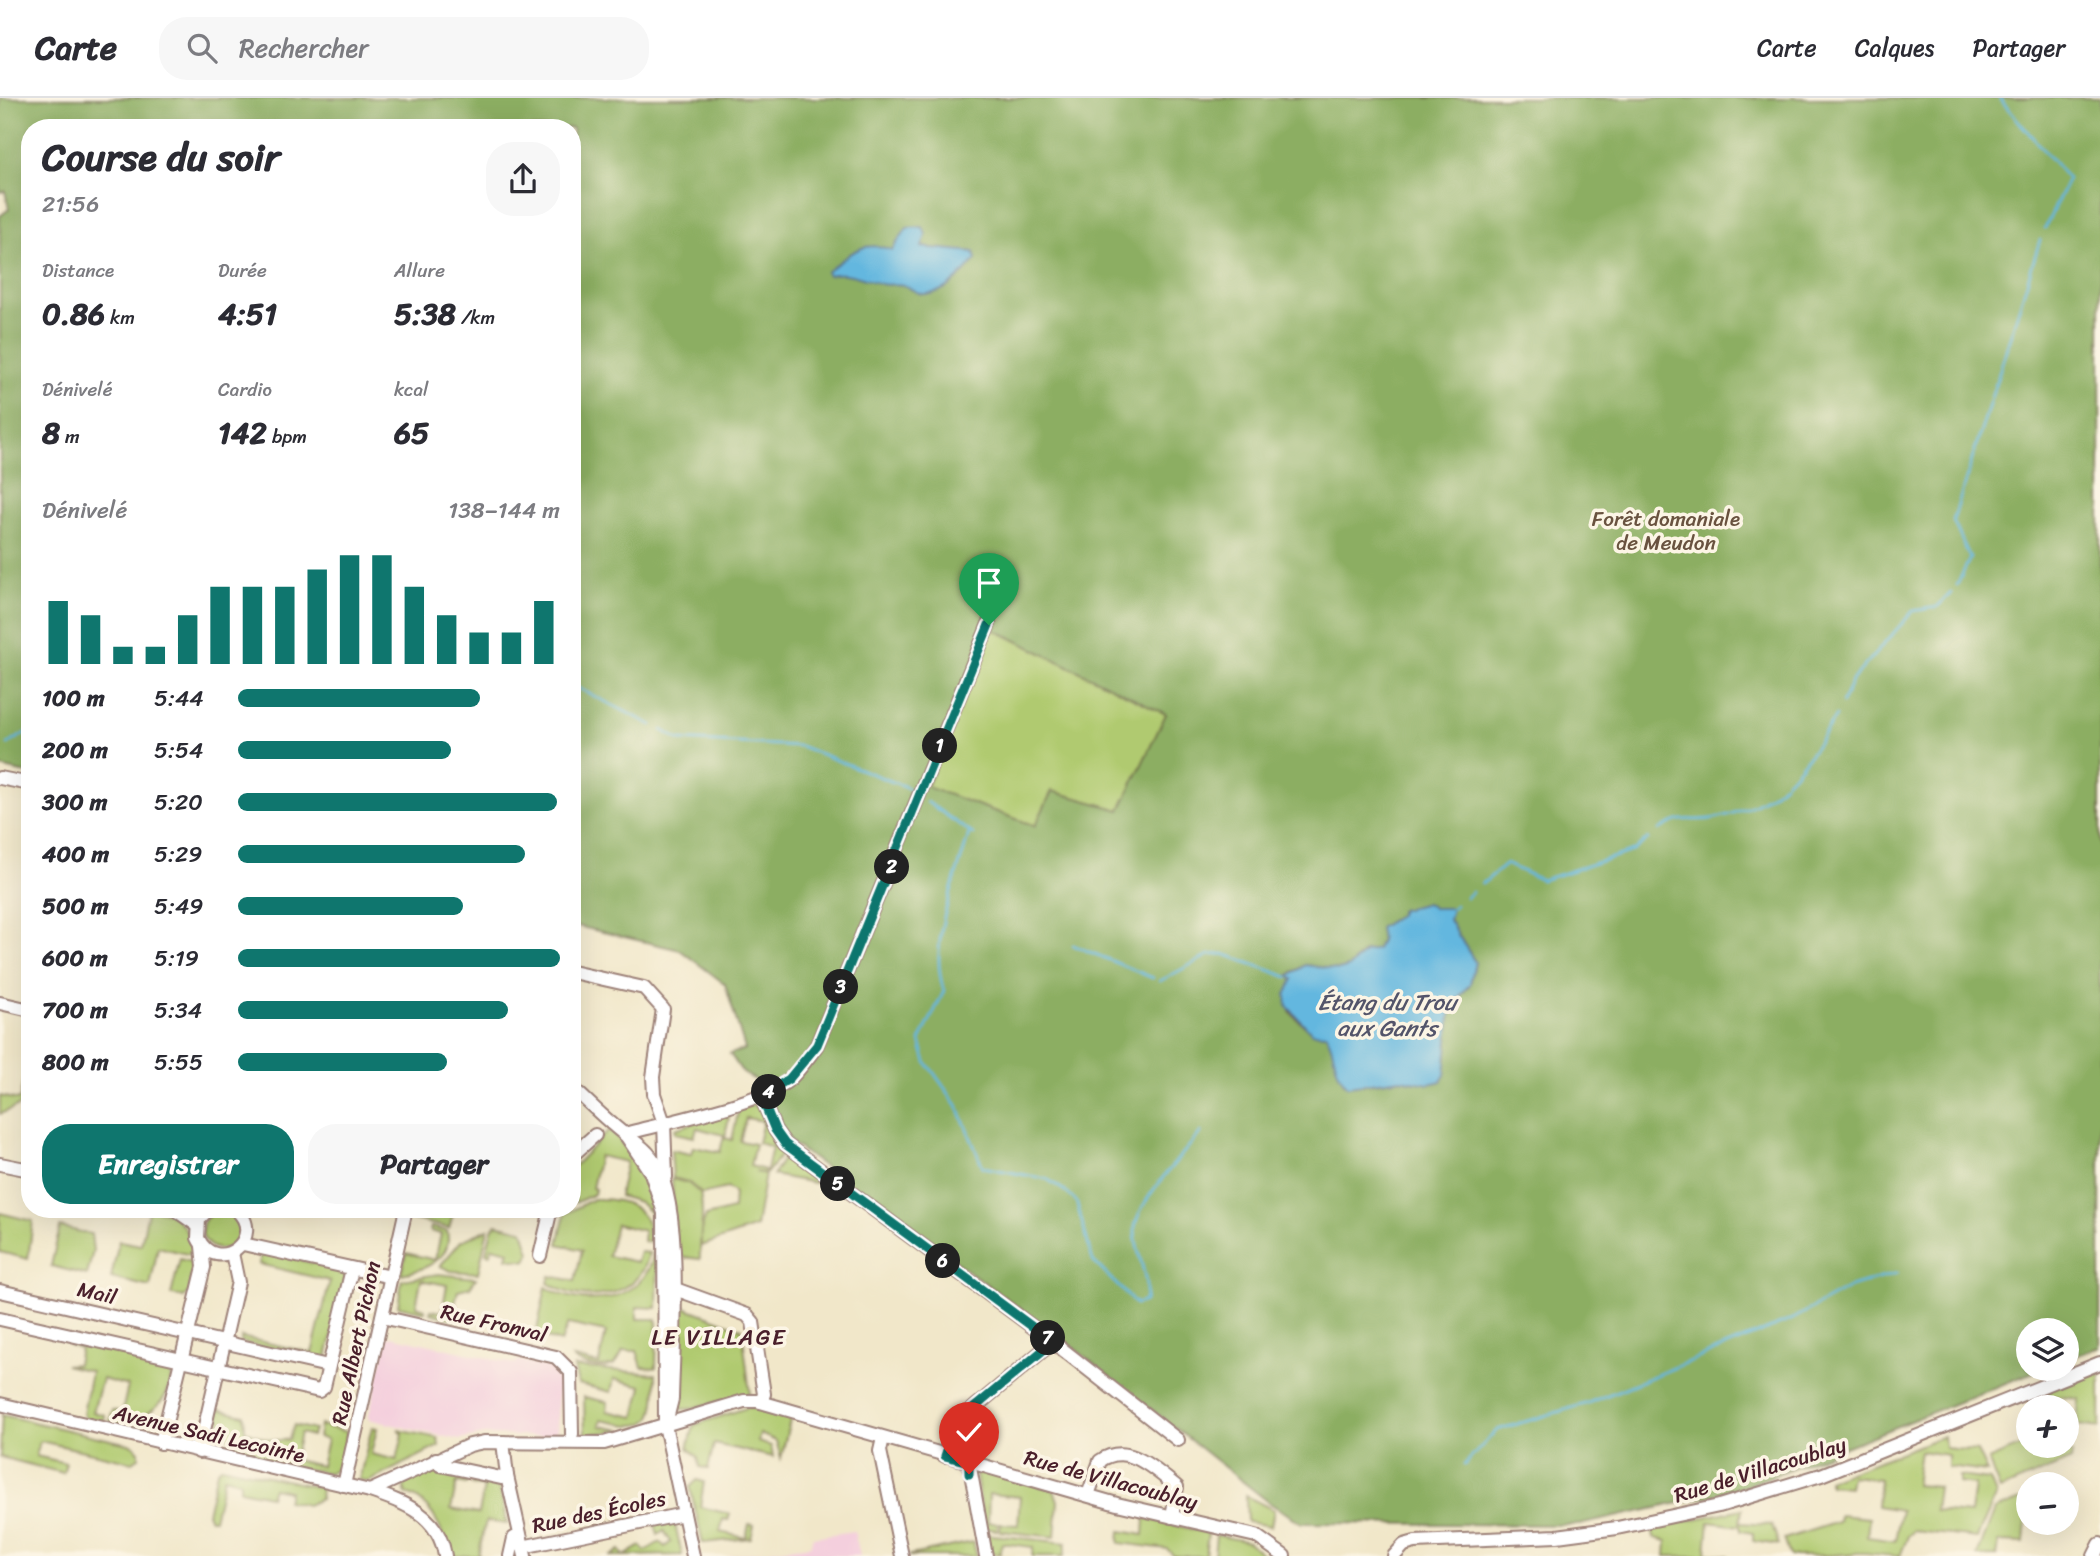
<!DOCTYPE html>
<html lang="fr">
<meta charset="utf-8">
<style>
body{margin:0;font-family:Sriracha,sans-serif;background:#f7f7f7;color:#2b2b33;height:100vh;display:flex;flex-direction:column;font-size:26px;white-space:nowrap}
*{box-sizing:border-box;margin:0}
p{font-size:23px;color:#7c7c81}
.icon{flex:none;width:38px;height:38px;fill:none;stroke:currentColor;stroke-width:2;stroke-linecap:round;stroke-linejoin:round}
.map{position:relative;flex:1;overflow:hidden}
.drawer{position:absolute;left:21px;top:21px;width:560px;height:1099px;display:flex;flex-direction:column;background:#fff;border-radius:28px;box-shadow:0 7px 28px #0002}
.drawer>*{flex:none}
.fabs{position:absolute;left:2016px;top:1220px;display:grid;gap:14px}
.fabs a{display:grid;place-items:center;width:63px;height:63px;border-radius:50%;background:#fff;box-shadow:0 7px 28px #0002;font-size:35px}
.pin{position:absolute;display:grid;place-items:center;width:60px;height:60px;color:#fff;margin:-72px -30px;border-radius:50% 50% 50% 0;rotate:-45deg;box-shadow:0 0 7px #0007}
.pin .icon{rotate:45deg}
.km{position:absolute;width:35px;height:35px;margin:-18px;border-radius:50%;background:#222;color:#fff;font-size:19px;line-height:35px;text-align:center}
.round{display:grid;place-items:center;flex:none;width:74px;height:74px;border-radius:28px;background:#f7f7f7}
.summary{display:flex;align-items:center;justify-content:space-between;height:119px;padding:0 21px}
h1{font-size:38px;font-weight:800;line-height:52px}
.figures{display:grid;grid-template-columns:repeat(3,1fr);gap:10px;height:119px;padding:7px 21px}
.figures div{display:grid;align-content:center}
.figures b{font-size:30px;font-weight:800}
.figures small{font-size:19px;font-weight:400}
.figures p{font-size:19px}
.chart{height:196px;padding:14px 21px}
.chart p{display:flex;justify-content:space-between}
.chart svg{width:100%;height:126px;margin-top:7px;stroke:#0f766e;stroke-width:6}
.primary-button{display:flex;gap:14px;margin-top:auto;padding:14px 21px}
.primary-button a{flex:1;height:80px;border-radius:28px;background:#0f766e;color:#fff;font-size:28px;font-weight:800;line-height:80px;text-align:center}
.primary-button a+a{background:#f7f7f7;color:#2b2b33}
ul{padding:0 21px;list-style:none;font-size:23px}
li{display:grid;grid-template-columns:112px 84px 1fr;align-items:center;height:52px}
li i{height:18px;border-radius:9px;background:#0f766e}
header{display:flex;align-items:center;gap:42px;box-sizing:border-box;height:98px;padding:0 35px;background:#fff;border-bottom:2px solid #e1e1e2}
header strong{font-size:33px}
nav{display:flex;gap:38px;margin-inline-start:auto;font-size:24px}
.search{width:490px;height:63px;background:#f7f7f7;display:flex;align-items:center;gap:18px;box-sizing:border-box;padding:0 24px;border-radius:28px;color:#7c7c81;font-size:26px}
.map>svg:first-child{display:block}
</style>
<header>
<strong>Carte</strong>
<div class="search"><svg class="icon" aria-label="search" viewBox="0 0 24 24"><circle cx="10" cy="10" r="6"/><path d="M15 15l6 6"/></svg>Rechercher</div>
<nav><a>Carte</a><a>Calques</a><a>Partager</a></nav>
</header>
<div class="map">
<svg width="2100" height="1458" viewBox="0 0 2100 1458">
<rect width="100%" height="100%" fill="#fcf5e5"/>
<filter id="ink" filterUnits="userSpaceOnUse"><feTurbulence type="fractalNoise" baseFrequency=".0143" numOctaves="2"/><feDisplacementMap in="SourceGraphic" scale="14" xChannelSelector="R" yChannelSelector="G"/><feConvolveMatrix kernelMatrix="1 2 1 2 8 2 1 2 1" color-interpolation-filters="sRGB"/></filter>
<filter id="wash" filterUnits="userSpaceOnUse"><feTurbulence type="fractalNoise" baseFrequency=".00686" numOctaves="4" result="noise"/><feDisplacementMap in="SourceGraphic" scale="28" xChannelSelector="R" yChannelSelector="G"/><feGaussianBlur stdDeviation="1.57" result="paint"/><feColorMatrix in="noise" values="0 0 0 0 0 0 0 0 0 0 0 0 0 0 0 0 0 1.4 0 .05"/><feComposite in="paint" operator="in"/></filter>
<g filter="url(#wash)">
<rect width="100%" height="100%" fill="#f1e7c9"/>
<g fill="#f4cfdd">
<polygon points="391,1238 514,1266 519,1262 548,1269 556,1275 558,1286 557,1339 485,1337 459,1342 368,1321 387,1240"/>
<polygon points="854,1433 860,1458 727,1458 811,1447 813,1439"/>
</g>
<g fill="#b0ca6f" stroke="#7d744d" stroke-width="2">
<polygon points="991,530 1167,616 1120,712 1052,694 1036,728 926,689"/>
<polygon points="30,955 30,997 19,1008 0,1016 0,998 19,1002"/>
<path d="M 754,1007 C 769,1017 771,1041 783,1054 L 766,1076 L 772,1049 L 758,1045 L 763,1023 L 746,1020 L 740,1043 L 755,1046 L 750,1068 L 765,1072 L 764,1075 L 755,1074 L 765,1076 L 756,1129 L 701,1148 L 701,1132 L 706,1118 L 733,1111 L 734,1094 L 727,1090 L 702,1096 L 688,1084 L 673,1080 L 671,1052 L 691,1056 L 693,1049 L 720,1054 L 724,1037 L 697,1030 L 694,1039 L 675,1035 L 675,1031 L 730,1013 L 725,1040 L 732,1042 L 739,1010 Z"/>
<path d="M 609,1032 C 644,1064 657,1098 659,1145 L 653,1144 L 650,1114 L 639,1104 L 619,1098 L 626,1064 L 599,1058 L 592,1090 L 595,1091 L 594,1096 L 575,1105 L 572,1070 Z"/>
<polygon points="786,1056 817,1080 815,1085 773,1077"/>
<path d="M 672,1081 L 688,1085 L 700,1095 C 705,1119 699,1136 700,1161 L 676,1158 Z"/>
<path d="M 593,1101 C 624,1100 650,1108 650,1144 L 643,1143 L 644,1133 L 616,1126 L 608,1158 L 637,1164 L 640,1154 L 649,1155 C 641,1201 582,1208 548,1185 L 550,1178 L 575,1183 L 582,1152 L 558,1146 L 565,1116 Z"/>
<path d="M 144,1111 C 178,1111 185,1127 195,1154 L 195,1158 L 158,1149 L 150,1189 L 111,1180 L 119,1143 L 141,1147 L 148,1113 Z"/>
<polygon points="415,1111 453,1116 449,1130 412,1121"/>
<circle cx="221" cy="1132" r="19"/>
<polygon points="0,1115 33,1123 28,1161 0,1154"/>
<polygon points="496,1126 523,1132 530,1155 526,1163 507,1160 509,1153 492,1149 490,1156 486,1155 492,1131"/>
<polygon points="60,1129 91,1136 93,1153 87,1177 51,1168"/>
<path d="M 431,1129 L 447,1133 C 454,1161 422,1173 401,1176 L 406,1155 L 435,1162 L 441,1136 L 430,1133 Z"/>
<polygon points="488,1131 478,1175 451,1173 440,1168 461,1143"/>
<polygon points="262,1153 347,1173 326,1264 241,1244 241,1239 312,1255 330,1183 259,1166"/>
<path d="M 654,1155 L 658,1160 L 657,1210 L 637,1209 L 637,1221 L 657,1221 L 656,1270 L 642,1269 L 637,1253 L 623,1253 C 620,1258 618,1265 613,1267 C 603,1271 580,1268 573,1260 L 599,1266 L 606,1234 L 568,1226 L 561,1244 L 536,1237 L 546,1189 C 582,1212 646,1205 654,1155 Z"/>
<polygon points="180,1161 196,1165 190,1182 190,1193 184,1199 171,1197"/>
<polygon points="438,1176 476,1180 470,1189 458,1192 455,1205 464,1217 463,1224 430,1215 431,1212 442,1214 447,1187 421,1182 416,1208 425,1211 425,1214 398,1208 402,1182"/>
<polygon points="684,1209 742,1231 750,1296 689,1311 680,1311 681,1210"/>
<path d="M 70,1244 L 168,1266 C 182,1298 142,1328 110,1325 L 112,1312 L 122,1314 L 128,1288 L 102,1281 L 93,1314 L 105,1317 L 104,1323 L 86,1320 L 83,1316 L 91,1273 L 65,1267 L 77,1266 L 80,1250 L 69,1247 Z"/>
<path d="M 574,1269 L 656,1276 C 656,1329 652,1333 601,1322 L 600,1328 L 622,1332 L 585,1337 L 584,1299 L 608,1304 L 607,1313 L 635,1319 L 642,1288 L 614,1281 L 611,1294 L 578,1286 Z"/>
<polygon points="2100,1272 2100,1330 2077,1327 2079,1301 2052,1298 2050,1306 2034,1309 2030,1299"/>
<polygon points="749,1309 791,1318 781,1360 776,1343 760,1336 758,1344 771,1348 773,1359 714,1346 708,1371 700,1369 698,1359 688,1350 694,1327"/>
<path d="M 218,1311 L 244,1317 L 245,1332 C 259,1339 274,1345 289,1341 L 294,1327 L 314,1332 L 312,1338 L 300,1335 L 294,1362 L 321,1368 L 327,1342 L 318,1339 L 320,1327 L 347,1334 L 340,1370 L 328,1375 C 288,1366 219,1364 218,1311 Z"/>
<polygon points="2,1317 133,1347 139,1353 139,1360 132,1364 40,1343 36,1358 66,1365 63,1375 0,1359"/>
<polygon points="372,1329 377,1330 371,1356 397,1362 403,1336 398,1332 438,1340 439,1348 368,1384 359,1382"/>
<path d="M 1944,1338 L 1945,1350 L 1977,1353 L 1987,1374 L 1948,1369 L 1948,1357 L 1920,1353 L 1915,1387 L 1938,1389 L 1935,1413 L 1970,1416 L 1974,1387 L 1959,1385 L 1959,1378 L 1990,1382 L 1996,1397 L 1977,1440 L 1914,1433 L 1908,1438 L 1900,1458 C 1889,1458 1862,1454 1856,1455 C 1834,1458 1813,1458 1790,1458 L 1784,1441 L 1838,1424 L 1839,1417 L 1869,1420 L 1867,1439 L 1895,1443 L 1901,1412 L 1877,1408 L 1880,1381 L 1851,1378 L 1849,1389 L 1830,1387 L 1828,1382 Z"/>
<polygon points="2028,1345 2065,1348 2064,1354 2072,1355 2071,1362 2000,1392 1988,1362"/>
<polygon points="222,1368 321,1390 320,1401 307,1407 287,1403 289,1393 273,1390 270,1398 240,1392 240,1383 224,1379 214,1421 210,1421 207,1415 217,1373"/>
<path d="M 430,1372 L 468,1380 L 467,1386 L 457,1384 L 451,1411 L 479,1416 L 484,1389 L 472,1387 L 473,1381 L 500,1390 L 507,1426 L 486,1423 L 478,1458 L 450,1458 C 443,1435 433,1403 406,1396 L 403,1386 Z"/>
<polygon points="985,1373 1054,1392 1058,1403 1055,1439 1000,1433 1001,1426 1018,1427 1020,1399 989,1396 988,1424 998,1426 997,1432 984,1430 976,1377"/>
<polygon points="697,1382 704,1384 700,1409 730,1416 728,1422 723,1421 720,1434 746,1440 749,1426 754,1427 751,1440 703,1445 690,1389"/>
<polygon points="1246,1398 1274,1412 1271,1428 1247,1424"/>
<polygon points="2028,1399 2024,1445 1999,1444 1997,1458 1977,1458 1995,1412"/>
<polygon points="1742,1411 1740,1425 1772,1427 1779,1447 1753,1443 1753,1435 1740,1433 1740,1428 1709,1424 1706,1455 1729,1458 1666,1458 1667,1443 1654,1440 1652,1430"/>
<polygon points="1145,1420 1208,1435 1205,1458 1174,1458 1167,1451 1119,1445 1120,1433 1144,1437"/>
<polygon points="674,1422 682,1457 611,1458 620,1452 624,1458 641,1448 645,1453 660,1444 665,1449 671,1444 664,1433 658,1437 655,1426"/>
<polygon points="984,1436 1066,1445 1064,1458 1032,1458 1033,1449 1002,1445 1000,1456 988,1455"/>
<polygon points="1216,1437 1249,1444 1264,1458 1214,1458"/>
<polygon points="973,1444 977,1458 910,1458 910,1457"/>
</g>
<path fill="#8cae62" stroke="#6b6646" stroke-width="2" fill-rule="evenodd" d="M 0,0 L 2100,0 L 2100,1249 L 2067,1261 L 2067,1232 L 2028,1232 L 2028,1270 L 2041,1271 L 1734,1393 L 1579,1427 L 1302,1425 L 1271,1406 L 1065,1243 L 793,1046 L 779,1030 L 764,987 L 743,975 L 730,956 L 745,951 L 725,886 L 680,852 L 572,827 L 572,30 L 30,30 L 30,676 L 0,669 L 0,118 L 9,111 L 5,93 L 0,94 ZM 991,530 L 1166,616 L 1120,712 L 1052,693 L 1035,728 L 927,689 ZM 1426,805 L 1433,810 L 1451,812 L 1449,822 L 1475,864 L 1470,886 L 1451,909 L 1445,977 L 1416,984 L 1401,981 L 1360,987 L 1344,985 C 1338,968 1335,951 1326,935 L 1312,935 L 1290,914 L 1293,881 L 1289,877 L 1305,867 L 1339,872 L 1349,869 L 1364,854 L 1377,851 L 1381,842 L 1379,830 L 1398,818 L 1401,812 Z"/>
<g fill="#63b7df" stroke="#566b85" stroke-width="2">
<path d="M 923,129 L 926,137 L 922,149 L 974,154 L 976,161 C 964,175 945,198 923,196 C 916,195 909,189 903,187 C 896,185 888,188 881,186 C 861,180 850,173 828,177 L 826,174 C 851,156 860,141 892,152 L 907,130 Z"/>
<path d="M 1426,805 L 1433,810 L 1452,810 L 1449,822 L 1475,864 L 1470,886 L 1451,909 L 1445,977 L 1441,983 L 1429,986 L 1401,981 L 1348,988 C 1333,975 1336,952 1326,936 L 1312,935 L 1287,908 L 1286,897 L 1293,881 L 1288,879 L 1305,867 L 1339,872 L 1349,869 L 1365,854 L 1377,851 L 1381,842 L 1379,830 L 1398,818 L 1401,812 Z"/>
</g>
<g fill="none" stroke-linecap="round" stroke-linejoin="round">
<g stroke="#63b7df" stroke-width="2.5">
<polyline points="1999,0 2068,81 2045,130"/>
<polyline points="1957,487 1970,460 1953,423 2040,142"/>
<polyline points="572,587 652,627"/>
<polyline points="1842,605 1853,581 1913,513 1937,509 1951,495"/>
<polyline points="662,632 679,642 800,648 906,689 915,695"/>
<polyline points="8,646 30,632"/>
<polyline points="927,704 973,736"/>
<path d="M 1659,732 C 1686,714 1690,726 1716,720 C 1781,705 1801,670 1836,618"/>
<path d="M 969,735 C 956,784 927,843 944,893 L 920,943 L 926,964 L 957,1007 L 983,1069 L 1047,1081 L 1065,1093 L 1076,1103 L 1093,1163 L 1136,1206 L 1145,1203 C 1150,1177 1136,1159 1135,1133 C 1133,1108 1185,1054 1201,1034"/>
<polyline points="1482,786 1506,766 1542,782 1633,753 1648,741"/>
<polyline points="1466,799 1472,794"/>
<polyline points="1452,810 1456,807"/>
<polyline points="1073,847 1153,880"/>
<polyline points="1160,883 1209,857 1224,856 1288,879"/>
<polyline points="1464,1367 1497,1332 1588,1305 1793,1221 1850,1189 1897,1175"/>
</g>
</g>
</g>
<g filter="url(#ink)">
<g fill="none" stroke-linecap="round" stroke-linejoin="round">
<g stroke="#9e837a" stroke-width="16">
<g id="minor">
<polyline points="0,680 30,686"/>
<polyline points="572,874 644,890 663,911 653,979 654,996 664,1025 666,1079"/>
<polyline points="0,905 30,912"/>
<path d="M 572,989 C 589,1005 606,1022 624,1036 C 634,1043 644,1049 652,1060 C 685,1101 673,1245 672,1301 L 668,1317"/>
<polyline points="761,998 775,1032 785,1046 1053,1244 1178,1342"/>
<path d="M 625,1036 C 666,1024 761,1006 790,981 C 800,971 809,959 817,947 L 989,526"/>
<polyline points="625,1036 651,1075 664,1115 665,1327 693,1458"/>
<polyline points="572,1052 576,1054 595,1037"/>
<polyline points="0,1066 30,1072"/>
<polyline points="174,1111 197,1127"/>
<path d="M 209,1111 L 199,1121 L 198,1140 C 217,1180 269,1138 235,1111"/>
<polyline points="243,1146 391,1179"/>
<polyline points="540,1158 551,1111"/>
<polyline points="667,1188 747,1217 753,1224 764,1296 761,1304"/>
<polyline points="0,1193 328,1268"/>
<polyline points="382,1219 556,1259 571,1274 572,1336"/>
<polyline points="0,1221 319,1293 324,1289 352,1171"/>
<path d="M 0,1306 L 370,1393 C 405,1405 439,1417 445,1458"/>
<polyline points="883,1340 880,1353 902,1458"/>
<polyline points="503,1344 507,1378 525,1458"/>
<polyline points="161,1345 204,1169 202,1148"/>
<polyline points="199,1354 238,1184 232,1155"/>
<polyline points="945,1358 957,1324 1053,1244"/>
<polyline points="436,1361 440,1367 501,1380 507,1378"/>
<polyline points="969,1364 986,1458"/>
<polyline points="344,1387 406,1111"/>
<polyline points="370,1393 470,1347 484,1344 604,1345 744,1303 757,1303 1117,1406 1256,1438 1284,1458"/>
<path d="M 1088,1397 L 1100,1363 C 1128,1343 1155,1372 1177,1389 L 1172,1419"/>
<polyline points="522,1449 684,1416"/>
<polyline points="510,1458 514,1440 520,1438"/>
<polyline points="1394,1458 1404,1447 1415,1444 1557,1438 1617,1430 1719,1408 1821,1377 2100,1265"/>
<polyline points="2094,1458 2100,1446"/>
</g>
</g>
<use href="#minor" stroke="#fff" stroke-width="12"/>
</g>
</g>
<g fill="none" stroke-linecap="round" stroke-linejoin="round" filter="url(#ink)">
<g stroke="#fff" stroke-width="14">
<polyline id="route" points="969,1376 969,1364 945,1358 957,1324 1053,1244 785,1046 775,1032 761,998 789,981 817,947 989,527"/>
</g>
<use href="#route" stroke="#0f766e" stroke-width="9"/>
</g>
<g text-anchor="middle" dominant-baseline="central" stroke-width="7" stroke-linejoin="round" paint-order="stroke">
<g font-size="21" fill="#69523f" stroke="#fcf5e5">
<text x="1666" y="421">Forêt domaniale<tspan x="1666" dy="24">de Meudon</tspan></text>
</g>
<g font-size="21" fill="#4a1f2b" stroke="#fcf5e5">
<text transform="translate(97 1195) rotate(13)">Mail</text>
<text transform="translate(494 1225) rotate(13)">Rue Fronval</text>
<text transform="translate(356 1245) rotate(-78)">Rue Albert Pichon</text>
<text transform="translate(209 1336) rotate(13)">Avenue Sadi Lecointe</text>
<text transform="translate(1760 1372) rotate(-17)">Rue de Villacoublay</text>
<text transform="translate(1111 1382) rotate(15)">Rue de Villacoublay</text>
<text transform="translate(599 1414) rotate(-12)">Rue des Écoles</text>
</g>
<g font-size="23" font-style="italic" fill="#53546a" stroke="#fcf5e5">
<text x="1387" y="904">Étang du Trou<tspan x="1387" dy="26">aux Gants</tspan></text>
</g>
<g font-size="23" letter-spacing="2" fill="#4a1f2b" stroke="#fcf5e5">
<text x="719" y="1239">LE VILLAGE</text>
</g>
</g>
</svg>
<div class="fabs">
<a><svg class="icon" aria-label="layers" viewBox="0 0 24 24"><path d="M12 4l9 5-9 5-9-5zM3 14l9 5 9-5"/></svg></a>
<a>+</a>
<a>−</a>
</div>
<div class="pin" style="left:989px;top:527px;background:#1e9e55"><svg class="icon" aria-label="arrive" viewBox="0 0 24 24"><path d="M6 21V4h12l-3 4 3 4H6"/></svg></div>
<div class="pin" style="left:969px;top:1376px;background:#d93025"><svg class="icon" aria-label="check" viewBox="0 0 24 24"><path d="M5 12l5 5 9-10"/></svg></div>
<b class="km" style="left:940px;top:648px">1</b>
<b class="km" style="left:892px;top:769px">2</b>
<b class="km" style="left:841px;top:889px">3</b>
<b class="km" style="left:769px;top:994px">4</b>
<b class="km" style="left:838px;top:1086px">5</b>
<b class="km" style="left:943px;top:1163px">6</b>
<b class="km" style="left:1048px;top:1240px">7</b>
<section class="drawer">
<div class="summary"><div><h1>Course du soir</h1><p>21:56</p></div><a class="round"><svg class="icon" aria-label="share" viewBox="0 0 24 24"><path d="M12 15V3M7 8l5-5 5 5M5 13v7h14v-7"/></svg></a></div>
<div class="figures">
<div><p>Distance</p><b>0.86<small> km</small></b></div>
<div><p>Durée</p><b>4:51</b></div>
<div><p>Allure</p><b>5:38<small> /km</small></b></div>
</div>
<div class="figures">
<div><p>Dénivelé</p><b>8<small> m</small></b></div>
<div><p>Cardio</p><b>142<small> bpm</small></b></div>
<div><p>kcal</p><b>65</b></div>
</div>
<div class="chart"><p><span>Dénivelé</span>138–144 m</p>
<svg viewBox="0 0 160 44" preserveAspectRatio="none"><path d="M5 44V22M15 44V27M25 44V38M35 44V38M45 44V27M55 44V17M65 44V17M75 44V17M85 44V11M95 44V6M105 44V6M115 44V17M125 44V27M135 44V33M145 44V33M155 44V22"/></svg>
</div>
<ul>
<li><b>100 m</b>5:44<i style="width:75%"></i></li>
<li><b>200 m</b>5:54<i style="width:66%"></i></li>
<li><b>300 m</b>5:20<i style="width:99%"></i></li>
<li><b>400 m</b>5:29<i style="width:89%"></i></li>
<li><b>500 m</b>5:49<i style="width:70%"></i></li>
<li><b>600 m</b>5:19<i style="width:100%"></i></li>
<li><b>700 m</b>5:34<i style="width:84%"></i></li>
<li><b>800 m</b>5:55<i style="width:65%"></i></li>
</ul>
<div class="primary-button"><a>Enregistrer</a><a>Partager</a></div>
</section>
</div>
